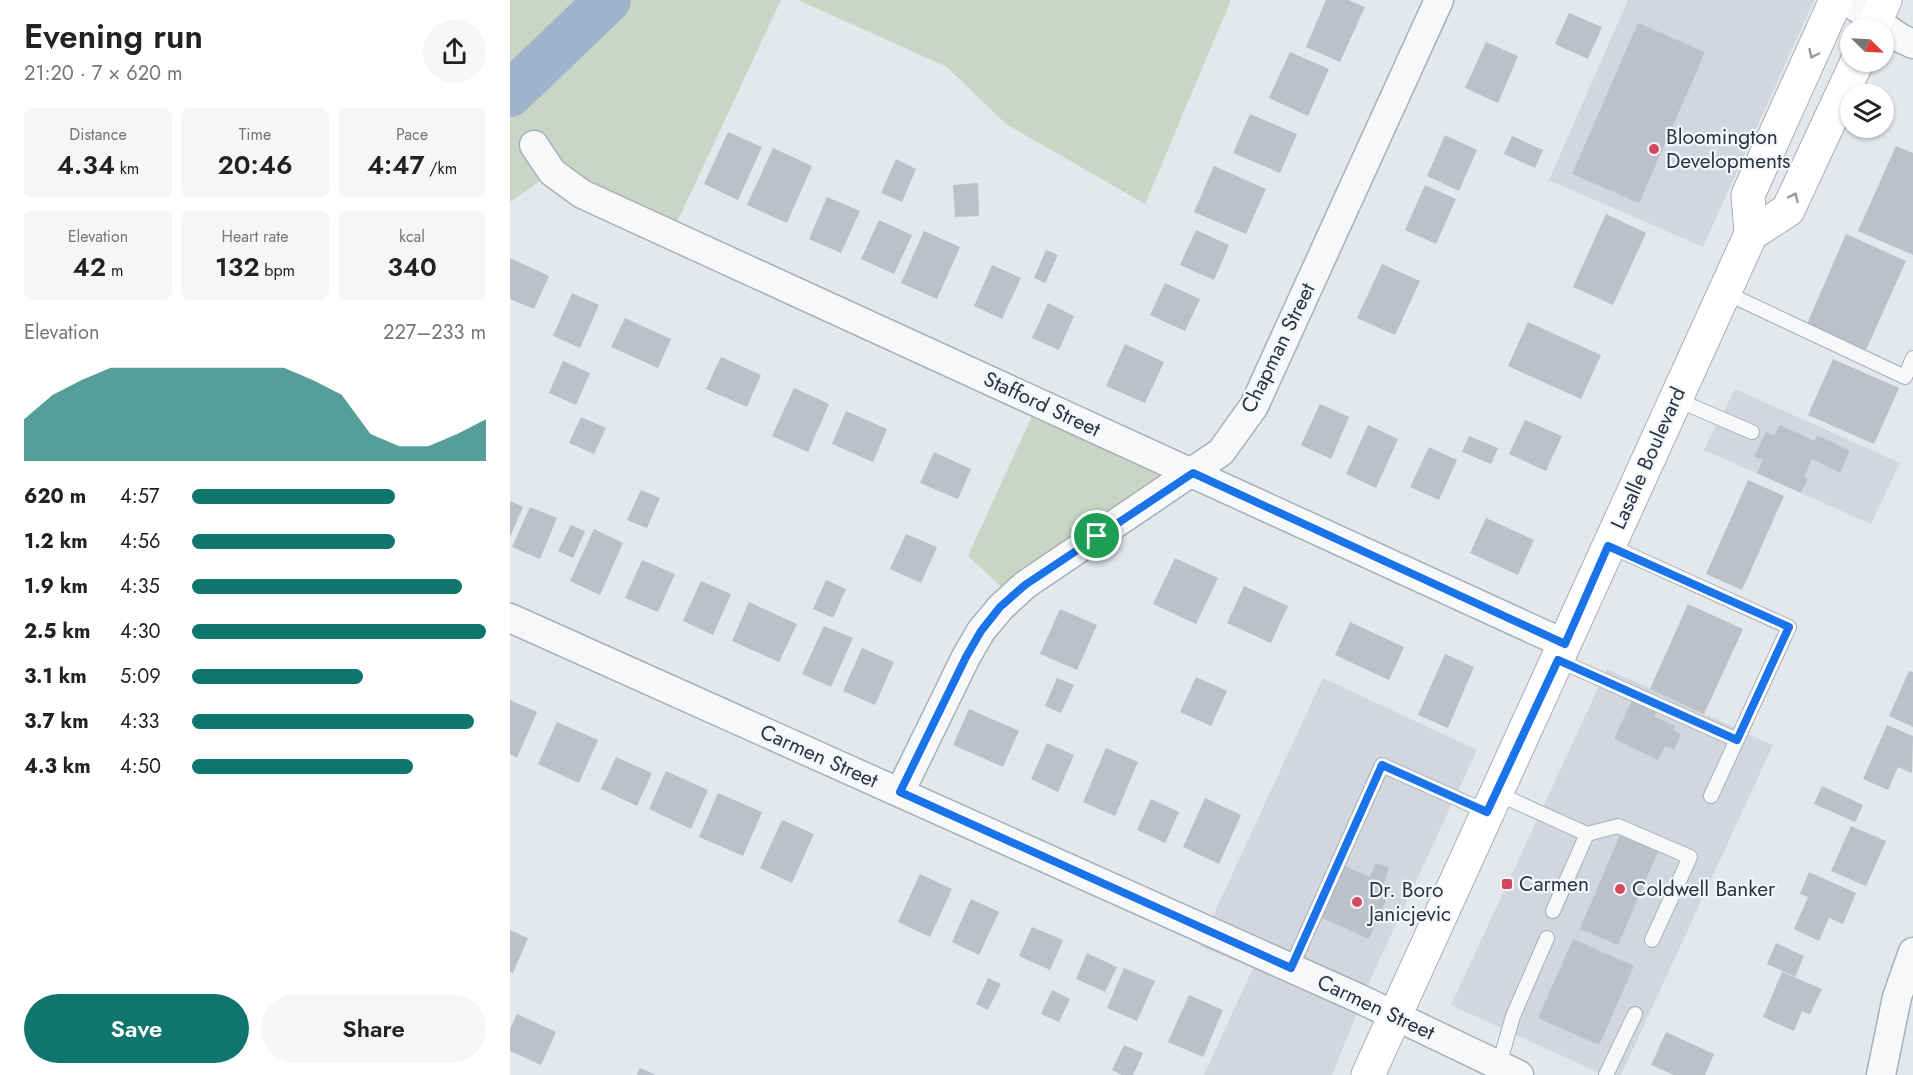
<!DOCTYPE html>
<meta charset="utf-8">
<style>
body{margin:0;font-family:Jost,sans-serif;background:#f6f6f6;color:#222;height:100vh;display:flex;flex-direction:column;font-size:22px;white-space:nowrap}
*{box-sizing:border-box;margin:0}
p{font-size:20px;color:#767676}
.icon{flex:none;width:33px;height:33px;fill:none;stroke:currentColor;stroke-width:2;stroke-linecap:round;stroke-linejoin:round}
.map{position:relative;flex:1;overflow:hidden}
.sheet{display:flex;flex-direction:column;background:#fff;width:510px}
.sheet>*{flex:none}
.needle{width:39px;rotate:114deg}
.controls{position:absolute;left:1330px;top:18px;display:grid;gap:12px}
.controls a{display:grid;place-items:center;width:54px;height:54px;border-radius:50%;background:#fff;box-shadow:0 2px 4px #0004;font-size:30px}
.pin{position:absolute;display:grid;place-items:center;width:51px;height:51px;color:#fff;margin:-26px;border:3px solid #fff;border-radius:50%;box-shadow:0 2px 6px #0007}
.round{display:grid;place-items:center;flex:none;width:63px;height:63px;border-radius:32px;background:#f6f6f6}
.headline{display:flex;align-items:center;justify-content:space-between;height:102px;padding:0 24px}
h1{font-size:33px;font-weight:600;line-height:45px}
.metrics{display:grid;grid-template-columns:repeat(3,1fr);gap:9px;height:102px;padding:6px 24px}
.metrics div{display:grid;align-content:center;border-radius:9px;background:#f6f6f6;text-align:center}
.metrics b{font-size:26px;font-weight:600}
.metrics small{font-size:16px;font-weight:400}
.metrics p{font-size:16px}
.chart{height:168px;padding:12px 24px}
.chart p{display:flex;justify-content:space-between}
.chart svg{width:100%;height:108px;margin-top:6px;fill:#0f766e;opacity:.7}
.button{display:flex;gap:12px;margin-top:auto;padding:12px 24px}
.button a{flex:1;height:69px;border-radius:36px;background:#0f766e;color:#fff;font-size:24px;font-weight:600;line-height:69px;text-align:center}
.button a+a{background:#f6f6f6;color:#222}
ul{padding:0 24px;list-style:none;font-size:20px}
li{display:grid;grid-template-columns:96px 72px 1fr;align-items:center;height:45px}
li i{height:15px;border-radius:8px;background:#0f766e}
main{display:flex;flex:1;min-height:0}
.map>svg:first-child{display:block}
</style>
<main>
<section class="sheet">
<div class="headline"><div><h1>Evening run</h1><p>21:20 · 7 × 620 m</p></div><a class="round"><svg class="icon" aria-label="share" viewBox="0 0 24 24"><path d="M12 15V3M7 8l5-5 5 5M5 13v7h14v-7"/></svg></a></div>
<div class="metrics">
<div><p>Distance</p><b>4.34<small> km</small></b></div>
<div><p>Time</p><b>20:46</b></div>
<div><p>Pace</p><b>4:47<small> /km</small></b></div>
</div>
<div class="metrics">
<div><p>Elevation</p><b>42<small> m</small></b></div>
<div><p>Heart rate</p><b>132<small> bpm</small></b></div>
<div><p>kcal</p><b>340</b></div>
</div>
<div class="chart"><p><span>Elevation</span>227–233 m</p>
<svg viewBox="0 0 160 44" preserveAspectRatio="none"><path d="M0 44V27L10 17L20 11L30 6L40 6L50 6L60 6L70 6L80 6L90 6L100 11L110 17L120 33L130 38L140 38L150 33L160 27V44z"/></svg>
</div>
<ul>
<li><b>620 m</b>4:57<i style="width:69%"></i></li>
<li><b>1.2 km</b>4:56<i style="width:69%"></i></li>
<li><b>1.9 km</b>4:35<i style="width:92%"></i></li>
<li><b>2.5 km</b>4:30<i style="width:100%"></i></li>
<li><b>3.1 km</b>5:09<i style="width:58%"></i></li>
<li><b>3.7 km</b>4:33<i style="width:96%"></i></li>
<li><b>4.3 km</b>4:50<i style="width:75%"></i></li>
</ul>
<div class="button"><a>Save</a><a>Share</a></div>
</section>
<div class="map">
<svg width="1403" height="1075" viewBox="0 0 1403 1075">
<rect width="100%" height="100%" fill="#e4e7ec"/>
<g fill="#d2d6de">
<polygon points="1118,0 1304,0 1193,247 1039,180"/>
<polygon points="1225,389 1390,463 1361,524 1194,450"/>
<polygon points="1097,669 1263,745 1111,1075 1094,1075 941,1005"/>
<polygon points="813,678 967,750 863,974 822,1075 694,1075 743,968 689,946"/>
</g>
<g fill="#c9d6c5">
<polygon points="0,0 271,0 162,233 44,171 0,202"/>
<polygon points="288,0 721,0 635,204 496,124 437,67"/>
<polygon points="527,405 677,472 499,594 458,556"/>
</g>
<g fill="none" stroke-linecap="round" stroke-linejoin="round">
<polyline stroke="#9fb4cc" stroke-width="46" points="0,94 98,0"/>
</g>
<g fill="#bbc0ca">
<polygon points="816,0 838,0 855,7 830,62 796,47"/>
<polygon points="1059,13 1092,27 1078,59 1045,44"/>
<polygon points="1128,23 1195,52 1129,203 1062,174"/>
<polygon points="976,42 1008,56 988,103 955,88"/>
<polygon points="780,52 819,69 798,116 759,98"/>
<polygon points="740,114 787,134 770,173 723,153"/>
<polygon points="218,132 252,147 228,200 194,184"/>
<polygon points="935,135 967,150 949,191 917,176"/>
<polygon points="1002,136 1033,150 1025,168 994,154"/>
<polygon points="1386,146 1403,153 1403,255 1348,231"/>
<polygon points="263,148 302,166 277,223 237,205"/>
<polygon points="386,159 406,169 392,202 371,193"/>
<polygon points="704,166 756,189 736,234 684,212"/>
<polygon points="468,183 469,216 445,217 443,185"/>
<polygon points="915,185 946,199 926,244 895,230"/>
<polygon points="317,197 350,211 331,253 299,239"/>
<polygon points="1096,214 1136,233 1103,305 1063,287"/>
<polygon points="369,220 402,235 384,274 351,259"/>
<polygon points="686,230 719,245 704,280 670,265"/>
<polygon points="414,231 450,247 427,299 391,283"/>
<polygon points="1336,234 1396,261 1356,350 1297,324"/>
<polygon points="536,250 548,255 535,283 524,278"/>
<polygon points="0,258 39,276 24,309 0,299"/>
<polygon points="872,264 910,281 885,335 847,318"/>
<polygon points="482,265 511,278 492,319 464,306"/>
<polygon points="655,283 690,299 675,331 640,315"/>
<polygon points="62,293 89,305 70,348 43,336"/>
<polygon points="538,303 564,316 549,350 522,338"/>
<polygon points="115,318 161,339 148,368 101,347"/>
<polygon points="1018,322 1091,355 1071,399 998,366"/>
<polygon points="615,344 654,362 635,403 596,386"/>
<polygon points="211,357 251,375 237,407 196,389"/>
<polygon points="1323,359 1389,388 1364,444 1298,415"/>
<polygon points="53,361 80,373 66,405 39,393"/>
<polygon points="284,388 319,404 298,452 262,436"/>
<polygon points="810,404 839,417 821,459 791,445"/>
<polygon points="336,411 377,429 363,462 322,444"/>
<polygon points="71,417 96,428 84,454 59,443"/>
<polygon points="1015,420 1052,436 1036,471 999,454"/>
<polygon points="858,425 888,439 866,488 836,474"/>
<polygon points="1270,425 1305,441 1307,435 1340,451 1330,473 1302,459 1294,477 1298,479 1291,493 1247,473 1253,460 1244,457 1256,432 1264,436"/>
<polygon points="959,436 988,448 981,464 952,452"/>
<polygon points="919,447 947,460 929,500 900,487"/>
<polygon points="424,452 461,469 448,499 410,483"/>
<polygon points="1238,480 1274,496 1232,590 1196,574"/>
<polygon points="131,490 150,498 137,528 117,520"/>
<polygon points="0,501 13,507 0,537"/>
<polygon points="20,507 47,518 30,559 2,547"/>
<polygon points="976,518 1024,540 1008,575 960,553"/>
<polygon points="61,525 75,531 63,558 48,551"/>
<polygon points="84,529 113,543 90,595 60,581"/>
<polygon points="396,534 427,547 411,583 380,569"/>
<polygon points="665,558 708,578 686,624 643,604"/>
<polygon points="132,560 165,574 148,612 115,598"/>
<polygon points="316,580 336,589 323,618 303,609"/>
<polygon points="191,581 221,594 203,635 173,621"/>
<polygon points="734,586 778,606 761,643 717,623"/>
<polygon points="239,602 287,624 269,662 222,641"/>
<polygon points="1178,604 1233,629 1194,714 1140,689"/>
<polygon points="550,609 587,625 567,670 530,654"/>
<polygon points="840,622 894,647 879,680 825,655"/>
<polygon points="314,626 343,638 321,687 292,674"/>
<polygon points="352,648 384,662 365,705 333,691"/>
<polygon points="935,654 964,667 938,728 908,715"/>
<polygon points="1399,671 1403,672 1403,727 1379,716"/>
<polygon points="686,677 717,691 701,726 670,712"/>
<polygon points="547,678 564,685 551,713 535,706"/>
<polygon points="1123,698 1147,709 1144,716 1165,726 1163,730 1171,734 1164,750 1155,746 1148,760 1104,739"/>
<polygon points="0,700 27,712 7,758 0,754"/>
<polygon points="459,709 509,731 493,767 443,745"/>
<polygon points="47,722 88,740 69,783 28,764"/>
<polygon points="1377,725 1403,736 1402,773 1388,767 1378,790 1353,779"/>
<polygon points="537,743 564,755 548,792 521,779"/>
<polygon points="596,748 628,762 605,816 573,802"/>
<polygon points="106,757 142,773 127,806 91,789"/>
<polygon points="156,771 198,790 181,829 139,809"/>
<polygon points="1312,786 1353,805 1345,822 1304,804"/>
<polygon points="208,793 252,812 233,856 189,837"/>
<polygon points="695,798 731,815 709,864 673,847"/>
<polygon points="641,799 669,812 655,843 627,830"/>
<polygon points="272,820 304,834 282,883 250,868"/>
<polygon points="1341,826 1376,841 1356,886 1321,871"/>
<polygon points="1111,833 1149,849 1108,945 1070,929"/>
<polygon points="866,863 879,868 874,883 882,886 859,939 812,918 835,866 860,877"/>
<polygon points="1299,872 1346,893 1333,924 1319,918 1309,941 1284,929 1298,897 1290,894"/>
<polygon points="410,874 442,889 420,937 388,922"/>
<polygon points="461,899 489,912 469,955 442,942"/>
<polygon points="522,927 553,940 540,970 509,956"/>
<polygon points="0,930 18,938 3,973 0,972"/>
<polygon points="1063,939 1124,966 1089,1045 1028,1018"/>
<polygon points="1266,943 1294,956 1285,977 1257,964"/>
<polygon points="577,953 607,967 595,992 566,979"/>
<polygon points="614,968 645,981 627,1021 597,1008"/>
<polygon points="1272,972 1312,989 1300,1014 1292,1011 1284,1031 1253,1017"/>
<polygon points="478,978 491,984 478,1010 466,1004"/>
<polygon points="542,990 560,999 549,1022 531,1014"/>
<polygon points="679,995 713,1010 693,1057 658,1042"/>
<polygon points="7,1014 46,1032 31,1065 0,1051 0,1029"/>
<polygon points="1156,1032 1204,1054 1195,1075 1164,1075 1141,1065"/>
<polygon points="614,1045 633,1053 623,1075 612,1075 602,1070"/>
<polygon points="130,1068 146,1075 127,1075"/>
</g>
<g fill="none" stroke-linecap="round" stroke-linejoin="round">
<g stroke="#a9aeb7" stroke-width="16">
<g id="lane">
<polyline points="1214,292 1395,377 1403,358"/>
<polyline points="1165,399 1242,432"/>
<polyline points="1098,545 1279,627 1201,796"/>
<polyline points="1048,660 1227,740"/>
<polyline points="986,793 1077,834 1043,911"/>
<polyline points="1077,834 1108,826 1180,857 1142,940"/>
<polyline points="781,968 872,765 977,812"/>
<polyline points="989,1065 1003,1016 1037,938"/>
<polyline points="1096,1075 1125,1014"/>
</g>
</g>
<g stroke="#a9aeb7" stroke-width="31">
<g id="street">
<polyline points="1336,0 1390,38 1403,44"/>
<polyline points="24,145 42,172 72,194 1055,644"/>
<polyline points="0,618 848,998 1009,1075"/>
<polyline points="390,792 456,657 471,631 491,607 515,585 711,452 744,406 929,0"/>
<polyline points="1371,1075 1387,997 1403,952"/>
</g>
</g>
<g stroke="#a9aeb7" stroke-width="35">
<g id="secondary">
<polyline points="1362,28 1375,0"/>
<polyline points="1241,234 1278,210 1347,62"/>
<polyline points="858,1075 1241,234 1238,195 1326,0"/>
</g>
</g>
<use href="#lane" stroke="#f7f8fa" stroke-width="14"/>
<use href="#street" stroke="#f7f8fa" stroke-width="28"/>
<use href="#secondary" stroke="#fff" stroke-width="33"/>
</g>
<defs><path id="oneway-chevron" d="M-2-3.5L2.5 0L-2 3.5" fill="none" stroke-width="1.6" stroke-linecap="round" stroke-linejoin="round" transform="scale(1.5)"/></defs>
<g stroke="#959aa2">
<use href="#oneway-chevron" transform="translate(1303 54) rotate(115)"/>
<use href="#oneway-chevron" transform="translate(1284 197) rotate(-65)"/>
</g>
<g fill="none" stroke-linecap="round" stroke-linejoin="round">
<g stroke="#fff" stroke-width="12">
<polygon id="route" points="683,473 1055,644 1098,546 1279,627 1227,740 1048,660 977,812 872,765 781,968 390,792 456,657 471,631 490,607 515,585"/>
</g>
<use href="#route" stroke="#1a73e8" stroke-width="8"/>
</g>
<g fill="#d1495b" stroke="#f4f6f9" stroke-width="2">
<circle cx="1144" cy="149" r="6"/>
<rect x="991" y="878" width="12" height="12" rx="3"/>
<circle cx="1110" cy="889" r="6"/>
<circle cx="847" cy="902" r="6"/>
</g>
<g text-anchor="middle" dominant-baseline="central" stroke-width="4.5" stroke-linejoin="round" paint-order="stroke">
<g font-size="21" fill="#2b3445" stroke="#f4f6f9" text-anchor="start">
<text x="1156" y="137">Bloomington<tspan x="1156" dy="24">Developments</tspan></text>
<text x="1009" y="884">Carmen</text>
<text x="1122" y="889">Coldwell Banker</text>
<text x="859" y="890">Dr. Boro<tspan x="859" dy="24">Janicjevic</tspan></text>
</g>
<g font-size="21" fill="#2b3445" stroke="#f4f6f9">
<text transform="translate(768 348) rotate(-64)">Chapman Street</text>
<text transform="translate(532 404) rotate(25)">Stafford Street</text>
<text transform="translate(1138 458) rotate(-66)">Lasalle Boulevard</text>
<text transform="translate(309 756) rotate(24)">Carmen Street</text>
<text transform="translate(866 1007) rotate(25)">Carmen Street</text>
</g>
</g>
</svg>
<div class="controls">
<a><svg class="needle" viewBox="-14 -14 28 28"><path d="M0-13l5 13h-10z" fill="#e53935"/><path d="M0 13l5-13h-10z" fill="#767676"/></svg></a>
<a><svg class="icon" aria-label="layers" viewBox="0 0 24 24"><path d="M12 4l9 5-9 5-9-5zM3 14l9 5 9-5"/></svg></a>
</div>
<div class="pin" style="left:587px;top:536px;background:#1e9e55"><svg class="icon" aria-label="arrive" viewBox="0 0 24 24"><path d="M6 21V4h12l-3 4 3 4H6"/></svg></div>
</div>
</main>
